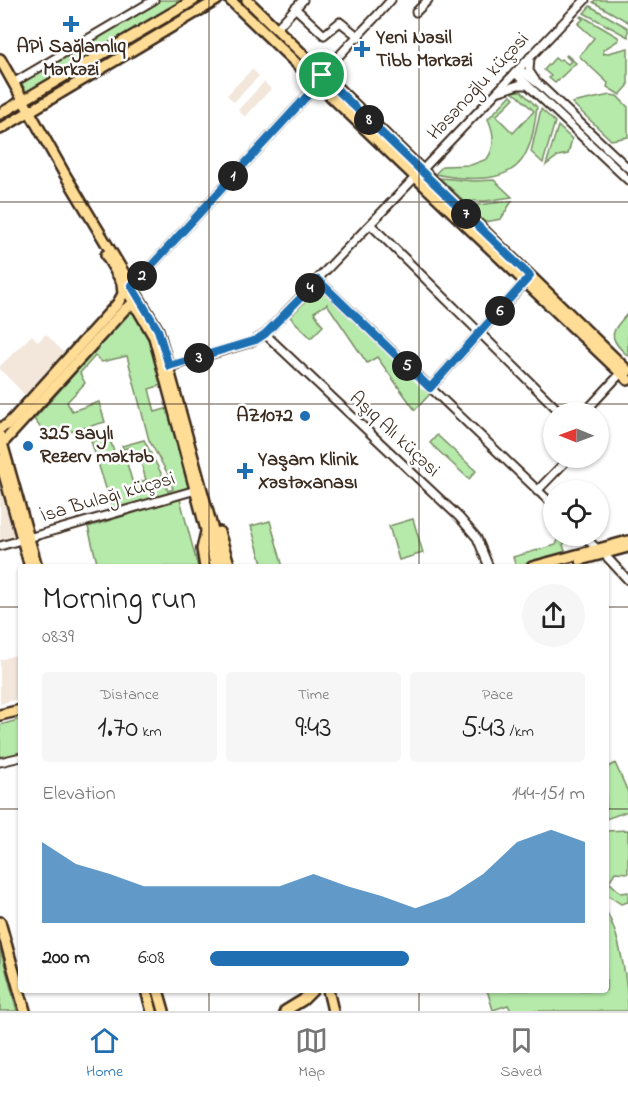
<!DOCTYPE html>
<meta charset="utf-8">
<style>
body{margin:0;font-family:"Indie Flower",sans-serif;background:#f6f6f6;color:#222;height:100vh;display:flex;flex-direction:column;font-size:22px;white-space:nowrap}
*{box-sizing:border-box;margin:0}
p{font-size:20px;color:#767676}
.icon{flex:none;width:33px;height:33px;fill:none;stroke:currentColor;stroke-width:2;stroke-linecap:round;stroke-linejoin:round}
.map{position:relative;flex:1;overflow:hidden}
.side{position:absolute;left:18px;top:564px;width:591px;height:429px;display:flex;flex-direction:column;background:#fff;border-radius:6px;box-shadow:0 2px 4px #0004}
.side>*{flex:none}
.needle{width:39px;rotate:271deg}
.tools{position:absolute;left:543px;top:402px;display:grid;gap:12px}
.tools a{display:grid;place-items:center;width:66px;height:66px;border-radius:50%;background:#fff;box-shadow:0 2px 4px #0004;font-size:30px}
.pin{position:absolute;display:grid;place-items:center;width:51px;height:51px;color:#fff;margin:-26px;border:3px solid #fff;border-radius:50%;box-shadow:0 2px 6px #0007}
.km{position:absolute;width:30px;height:30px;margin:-15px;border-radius:50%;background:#222;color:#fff;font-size:16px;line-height:30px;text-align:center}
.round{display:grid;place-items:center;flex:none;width:63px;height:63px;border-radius:32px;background:#f6f6f6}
.headline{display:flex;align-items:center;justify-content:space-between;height:102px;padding:0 24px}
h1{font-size:33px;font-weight:600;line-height:45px}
.figures{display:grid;grid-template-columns:repeat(3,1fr);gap:9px;height:102px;padding:6px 24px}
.figures div{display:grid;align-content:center;border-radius:6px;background:#f6f6f6;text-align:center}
.figures b{font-size:30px;font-weight:600}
.figures small{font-size:16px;font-weight:400}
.figures p{font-size:16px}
.chart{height:168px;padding:12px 24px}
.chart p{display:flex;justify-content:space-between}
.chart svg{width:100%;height:108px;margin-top:6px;fill:#1f6fb2;opacity:.7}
ul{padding:0 24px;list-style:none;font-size:20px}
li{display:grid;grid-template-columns:96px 72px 1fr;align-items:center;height:45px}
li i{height:15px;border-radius:8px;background:#1f6fb2}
.menu{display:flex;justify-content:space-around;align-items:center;height:84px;border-top:2px solid #e0e0e0;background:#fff;font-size:16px;color:#767676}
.menu a{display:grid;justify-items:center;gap:3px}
.menu .selected{color:#1f6fb2}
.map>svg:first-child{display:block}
</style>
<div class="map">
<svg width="628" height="1011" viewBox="0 0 628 1011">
<rect width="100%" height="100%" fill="#fff"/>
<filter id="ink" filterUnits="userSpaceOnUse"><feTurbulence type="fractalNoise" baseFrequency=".0167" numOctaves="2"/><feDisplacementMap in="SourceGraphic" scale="12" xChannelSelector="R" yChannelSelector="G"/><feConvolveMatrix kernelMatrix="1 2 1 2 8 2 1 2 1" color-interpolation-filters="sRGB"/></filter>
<g filter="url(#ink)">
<g fill="#f3e6db">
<polygon points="252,69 259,76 234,102 227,95"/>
<polygon points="264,82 271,89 245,117 238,110"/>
<polygon points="46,334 64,353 25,395 0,369 0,366 32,335 38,342"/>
<polygon points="0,469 20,538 0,543"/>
<polygon points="21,653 21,698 0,704 0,660"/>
</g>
<g fill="#b6eaaa" stroke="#788a64" stroke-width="1.5">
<polygon points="159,0 189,0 27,93 21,82"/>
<polygon points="595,0 628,0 628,22 593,2"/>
<polygon points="198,5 33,104 31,101 188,8"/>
<polygon points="590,6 628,28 628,37 584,13"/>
<polygon points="582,16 618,37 619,40 603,50 604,54 628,48 628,86 620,95 607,87 608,83 579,56 594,38 578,24 583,19 580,17"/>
<polygon points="567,55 576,63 555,83 549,78 551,76 544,70 555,58 559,61 561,59 568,64 571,61 566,56"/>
<path d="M 516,91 L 521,91 L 537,107 C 535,122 533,139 526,153 C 511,186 464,180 435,174 L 443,166 L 471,165 L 487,159 C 496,146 494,132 488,119 L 511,95 L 514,98 L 496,116 L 513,133 L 534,111 L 517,95 L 513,93 Z"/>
<polygon points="610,95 617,96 628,107 628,137 611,140 572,103"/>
<polygon points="541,109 555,122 543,163 531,152"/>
<polygon points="558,126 572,139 568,154 558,156 546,165"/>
<polygon points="440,178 474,181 494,180 512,197 486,201 464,201"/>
<polygon points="512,201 501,219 485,222 468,206"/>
<polygon points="320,286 431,393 415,410 377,357 367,363 327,304 314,312 323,326 311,338 290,317"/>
<polygon points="131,311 133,311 147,334 162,385 149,389 155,412 169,408 193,486 113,510 91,441 109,436 117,462 126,460 133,484 146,480 139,456 134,457 131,447 123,449 122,446 144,440 163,477 168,491 173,489 169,476 149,440 127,356 102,362 95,356 80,373 85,383 67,402 72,411 99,402 105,422 48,438 34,419"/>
<path d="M 628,313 L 628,356 C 607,337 610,333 628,313 Z"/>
<polygon points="437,435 476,471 469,479 430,443"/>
<polygon points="180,499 198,567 98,567 88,527"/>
<polygon points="413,519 423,553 399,560 389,526"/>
<polygon points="270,521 283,567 263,567 251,526"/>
<polygon points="557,536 570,537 563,545 566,554 516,567 513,557 556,545 558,540"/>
<polygon points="21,719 21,753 0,758 0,725"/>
<polygon points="615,763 628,792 628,811 606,819 606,768"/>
<polygon points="628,830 628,873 615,872 609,882 621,893 628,892 628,902 621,904 606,894 606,831"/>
<path d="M 606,911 C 620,935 628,984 628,1011 L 511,1011 L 508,1005 L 493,1010 L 487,990 L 606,990 Z"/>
<polygon points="0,948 17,1011 0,1011"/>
</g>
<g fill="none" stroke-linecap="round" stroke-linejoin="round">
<g stroke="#3b2a1e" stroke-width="11">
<g id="minor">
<polyline points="295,8 324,35 340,22 359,37"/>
<polyline points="416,12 428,0"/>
<polyline points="276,29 303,0"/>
<polyline points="530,57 529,71 535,80"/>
<polyline points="519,69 541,86 628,168"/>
<polyline points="515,73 628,180"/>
<polyline points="13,83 154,0"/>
<polyline points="500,91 518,85 527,85"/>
<polyline points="371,225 560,412"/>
<polyline points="318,280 554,506"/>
<path d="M 131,285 L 139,279 L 306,97 C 315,87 320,76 329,67 C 349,44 371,23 391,0"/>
<polyline points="265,334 459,517 477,538 489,567"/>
<polyline points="166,368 252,342 265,334 585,0"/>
<polyline points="430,388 527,280"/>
<polyline points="585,412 621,373"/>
<polyline points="537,491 569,458"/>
<polyline points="584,536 597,549"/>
<polyline points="0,546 196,490"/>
<polyline points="604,554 628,580"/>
<polyline points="0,762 21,757"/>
</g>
</g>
<g stroke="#3b2a1e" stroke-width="14">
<g id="major">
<polyline points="230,0 628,380"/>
<polyline points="247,0 628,371"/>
<polyline points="0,59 64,173 158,330 223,567"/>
<polyline points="0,114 194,0"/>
<polyline points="0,129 217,0"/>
<polyline points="106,255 154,337 216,567"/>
<polyline points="0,428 7,425 14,418 118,303 123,294 122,283"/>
<polyline points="0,436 37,567"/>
<polyline points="0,446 125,309 131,305 138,309"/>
<polyline points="0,460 30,567"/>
<polyline points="219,532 230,567"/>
<polyline points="580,560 628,547"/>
<polyline points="205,567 202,549 206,532"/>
<polyline points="532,567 628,541"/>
<polyline points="0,715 21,710"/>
<polyline points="0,922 25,1011"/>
<polyline points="146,990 152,1011"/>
<polyline points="158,990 164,1011"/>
<polyline points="328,990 333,1011"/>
<polyline points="285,1011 303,1000 313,990"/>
</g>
</g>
<use href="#minor" stroke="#fff" stroke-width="7"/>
<use href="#major" stroke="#ffdd96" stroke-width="9"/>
</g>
</g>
<g fill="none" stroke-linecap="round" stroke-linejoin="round" filter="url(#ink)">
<g stroke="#fff" stroke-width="12">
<polygon id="route" points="322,75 530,276 430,388 318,280 265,334 256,340 169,366 158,330 131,285 139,279 318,84"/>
</g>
<use href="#route" stroke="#1f6fb2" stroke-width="8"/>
</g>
<path fill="none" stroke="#3b2a1e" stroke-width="1.5" stroke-opacity="0.55" d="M 209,0 L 209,567M 419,0 L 419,567M 0,202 L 628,202M 0,404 L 628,404M 0,607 L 21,607M 606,607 L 628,607M 0,809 L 21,809M 606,809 L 628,809M 209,990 L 209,1011M 419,990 L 419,1011"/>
<g fill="#1f6fb2" stroke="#fff" stroke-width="2">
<path d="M68 15h6v6h6v6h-6v6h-6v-6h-6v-6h6z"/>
<path d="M359 40h6v6h6v6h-6v6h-6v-6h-6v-6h6z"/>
<circle cx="305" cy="416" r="6"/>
<circle cx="28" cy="446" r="6"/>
<path d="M242 462h6v6h6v6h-6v6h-6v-6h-6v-6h6z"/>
</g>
<g text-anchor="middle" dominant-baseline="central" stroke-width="5" stroke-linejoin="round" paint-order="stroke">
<g font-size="20" font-weight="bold" fill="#3b2a1e" stroke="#fff" text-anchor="start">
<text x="376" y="38">Yeni Nəsil<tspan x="376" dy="23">Tibb Mərkəzi</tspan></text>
<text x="71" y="47" text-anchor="middle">APİ Sağlamlıq<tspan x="71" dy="23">Mərkəzi</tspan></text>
<text x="293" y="416" text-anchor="end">AZ1072</text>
<text x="40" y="434">325 saylı<tspan x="40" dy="23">Rezerv məktəb</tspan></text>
<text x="258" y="460">Yaşam Klinik<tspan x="258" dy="23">Xəstəxanası</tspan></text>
</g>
<g font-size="20" fill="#3b2a1e" stroke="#fff">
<text transform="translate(479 87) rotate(-47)">Həsənoğlu küçəsi</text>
<text transform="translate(394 435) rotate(43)">Aşıq Alı küçəsi</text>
<text transform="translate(108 498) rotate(-16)">İsa Bulağı küçəsi</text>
</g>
</g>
</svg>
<div class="tools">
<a><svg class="needle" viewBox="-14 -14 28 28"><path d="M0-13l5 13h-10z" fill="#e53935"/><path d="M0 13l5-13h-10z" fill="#767676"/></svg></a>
<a><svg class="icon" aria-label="locate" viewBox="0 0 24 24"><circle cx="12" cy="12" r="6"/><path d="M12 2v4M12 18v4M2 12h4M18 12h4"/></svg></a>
</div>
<div class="pin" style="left:322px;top:75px;background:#1e9e55"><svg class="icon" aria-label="arrive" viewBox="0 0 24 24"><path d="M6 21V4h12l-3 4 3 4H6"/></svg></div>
<b class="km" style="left:233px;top:176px">1</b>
<b class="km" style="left:142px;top:276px">2</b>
<b class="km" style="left:199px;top:358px">3</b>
<b class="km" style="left:310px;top:288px">4</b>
<b class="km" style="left:407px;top:366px">5</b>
<b class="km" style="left:500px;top:311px">6</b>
<b class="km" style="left:466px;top:214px">7</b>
<b class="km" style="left:369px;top:120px">8</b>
<section class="side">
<div class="headline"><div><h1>Morning run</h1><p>08:39</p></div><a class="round"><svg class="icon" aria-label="share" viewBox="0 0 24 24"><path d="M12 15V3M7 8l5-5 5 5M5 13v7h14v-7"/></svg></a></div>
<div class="figures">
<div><p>Distance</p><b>1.70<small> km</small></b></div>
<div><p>Time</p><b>9:43</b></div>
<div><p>Pace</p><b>5:43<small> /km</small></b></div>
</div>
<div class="chart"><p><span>Elevation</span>144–151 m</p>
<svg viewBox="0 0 160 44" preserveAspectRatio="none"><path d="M0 44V11L10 20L20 24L30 29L40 29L50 29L60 29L70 29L80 24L90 29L100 33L110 38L120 33L130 24L140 11L150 6L160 11V44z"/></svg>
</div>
<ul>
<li><b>200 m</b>6:08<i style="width:53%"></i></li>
</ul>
</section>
</div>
<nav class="menu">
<a class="selected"><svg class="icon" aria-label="home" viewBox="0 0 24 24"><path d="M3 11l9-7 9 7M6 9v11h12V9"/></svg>Home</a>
<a><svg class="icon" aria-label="map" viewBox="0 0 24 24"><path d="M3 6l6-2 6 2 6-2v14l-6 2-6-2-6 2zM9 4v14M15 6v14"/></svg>Map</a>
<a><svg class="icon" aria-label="saved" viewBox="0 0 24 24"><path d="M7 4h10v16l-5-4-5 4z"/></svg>Saved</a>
</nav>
